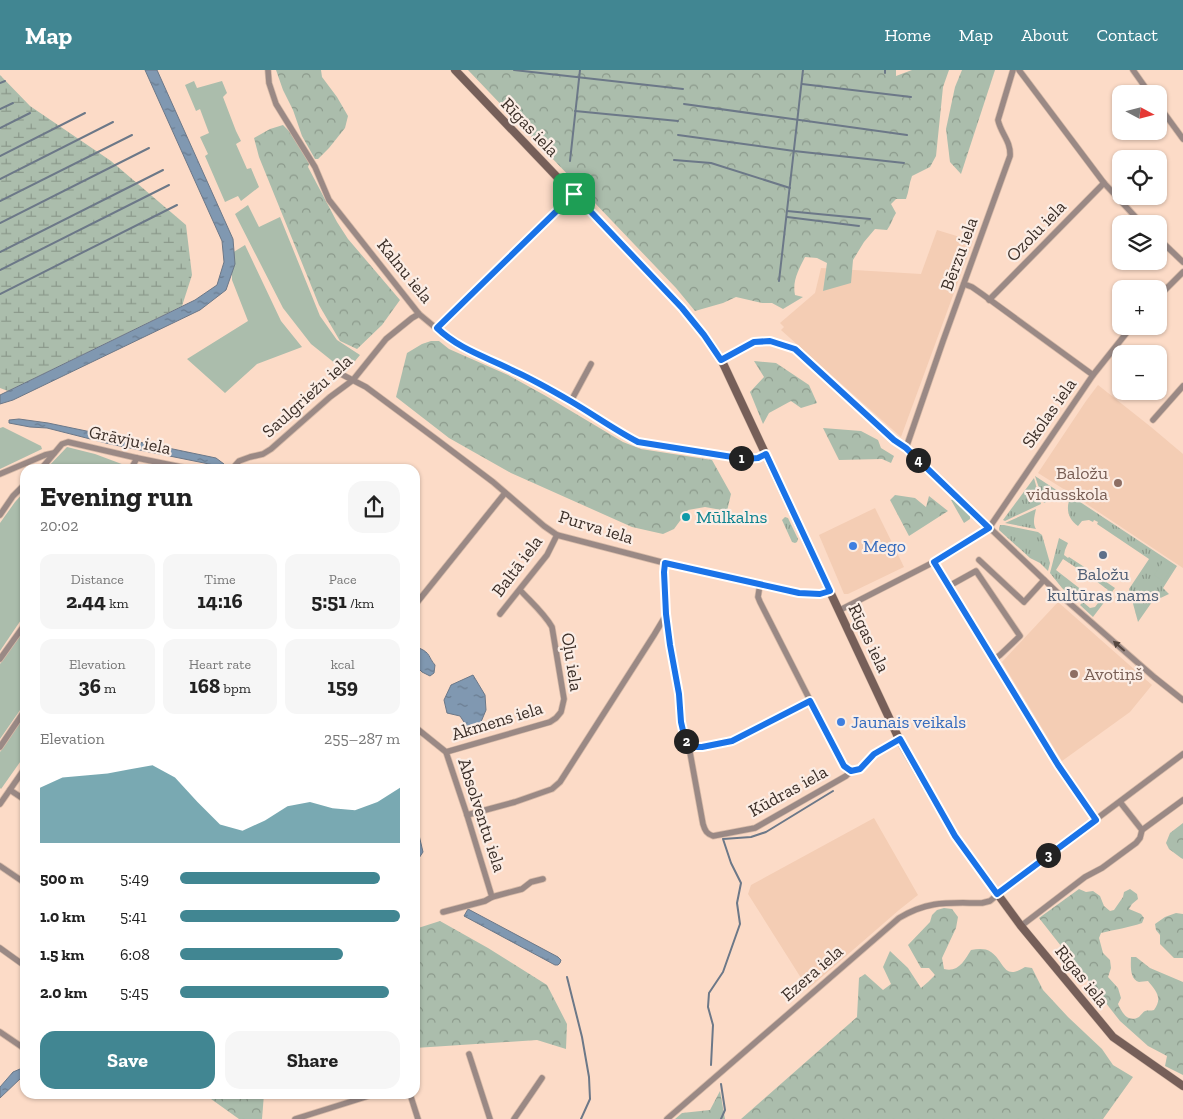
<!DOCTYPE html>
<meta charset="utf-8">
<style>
body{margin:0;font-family:"Zilla Slab",serif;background:#f6f6f6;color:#222;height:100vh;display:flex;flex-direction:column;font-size:19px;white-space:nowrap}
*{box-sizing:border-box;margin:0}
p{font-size:16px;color:#767676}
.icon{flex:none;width:28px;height:28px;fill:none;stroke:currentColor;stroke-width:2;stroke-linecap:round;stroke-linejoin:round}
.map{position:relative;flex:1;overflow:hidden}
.side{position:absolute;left:20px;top:394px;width:400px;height:635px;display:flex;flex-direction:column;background:#fff;border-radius:15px;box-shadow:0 1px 4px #0004}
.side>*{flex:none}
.needle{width:32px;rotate:97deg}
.buttons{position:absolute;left:1112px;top:15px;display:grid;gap:10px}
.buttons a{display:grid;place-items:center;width:55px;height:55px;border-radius:10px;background:#fff;box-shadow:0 1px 4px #0004;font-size:25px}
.pin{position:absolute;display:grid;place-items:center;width:42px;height:42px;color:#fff;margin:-21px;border-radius:10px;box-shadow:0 2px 8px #0006}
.km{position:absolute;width:25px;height:25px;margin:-12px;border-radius:50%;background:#222;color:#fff;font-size:14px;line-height:25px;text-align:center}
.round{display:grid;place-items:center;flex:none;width:52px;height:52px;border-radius:15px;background:#f6f6f6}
.headline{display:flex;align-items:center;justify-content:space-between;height:85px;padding:0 20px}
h1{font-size:28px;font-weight:800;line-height:38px}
.stats{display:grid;grid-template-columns:repeat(3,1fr);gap:8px;height:85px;padding:5px 20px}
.stats div{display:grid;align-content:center;border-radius:12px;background:#f6f6f6;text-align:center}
.stats b{font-size:21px;font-weight:800}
.stats small{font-size:14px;font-weight:400}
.stats p{font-size:14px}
.chart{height:140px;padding:10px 20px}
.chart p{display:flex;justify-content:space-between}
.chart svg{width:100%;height:90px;margin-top:5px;fill:#418692;opacity:.7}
.primary-button{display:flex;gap:10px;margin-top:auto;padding:10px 20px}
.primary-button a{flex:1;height:58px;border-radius:15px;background:#418692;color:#fff;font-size:20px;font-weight:800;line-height:58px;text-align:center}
.primary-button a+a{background:#f6f6f6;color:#222}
ul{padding:0 20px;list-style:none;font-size:16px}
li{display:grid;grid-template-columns:80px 60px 1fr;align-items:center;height:38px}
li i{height:12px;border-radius:6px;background:#418692}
header{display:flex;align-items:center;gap:30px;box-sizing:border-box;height:70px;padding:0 25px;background:#418692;color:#fff}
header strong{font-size:24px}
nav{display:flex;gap:28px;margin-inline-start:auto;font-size:18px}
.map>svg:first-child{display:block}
</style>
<header>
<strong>Map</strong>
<nav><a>Home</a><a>Map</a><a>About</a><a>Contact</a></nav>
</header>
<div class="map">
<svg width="1183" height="1049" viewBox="0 0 1183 1049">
<defs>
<pattern id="grass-tufts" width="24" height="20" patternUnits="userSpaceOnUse" patternTransform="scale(1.25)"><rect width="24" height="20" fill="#abbdac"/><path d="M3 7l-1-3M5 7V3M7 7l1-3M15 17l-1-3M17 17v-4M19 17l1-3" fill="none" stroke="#8c9a8c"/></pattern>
<pattern id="forest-crowns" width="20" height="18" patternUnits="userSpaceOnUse" patternTransform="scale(1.25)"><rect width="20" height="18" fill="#abbdac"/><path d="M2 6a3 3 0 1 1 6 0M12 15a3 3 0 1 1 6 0" fill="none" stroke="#8c9a8c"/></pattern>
<pattern id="wetland-marsh" width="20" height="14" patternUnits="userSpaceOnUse" patternTransform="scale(1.25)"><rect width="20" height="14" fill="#abbdac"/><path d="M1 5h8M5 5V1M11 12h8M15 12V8" fill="none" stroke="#8c9a8c"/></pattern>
<pattern id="water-ripples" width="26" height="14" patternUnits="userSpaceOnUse" patternTransform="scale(1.25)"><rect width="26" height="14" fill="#8098b1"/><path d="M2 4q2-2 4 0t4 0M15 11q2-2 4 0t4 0" fill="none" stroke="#6a7c90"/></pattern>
</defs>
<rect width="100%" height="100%" fill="#fcdbc7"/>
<g fill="#f4cdb4">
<polygon points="937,160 973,171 901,367 781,260 784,257 780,253 815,223 821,198 921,204"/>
<polygon points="1098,315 1151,357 1183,384 1183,498 1070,423 1038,403 1086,331"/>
<polygon points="875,438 904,497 848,524 844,524 819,465"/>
<polygon points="1058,532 1152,615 1130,642 1062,691 1002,592"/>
<polygon points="874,748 918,825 899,840 808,919 748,824 751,815"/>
</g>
<g fill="url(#grass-tufts)">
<polygon points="1035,406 1061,423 1061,425 1044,433"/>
<polygon points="1034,408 1041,434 1005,451 1003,450"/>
<path d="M 1071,426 L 1177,496 L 1163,518 L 1169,524 L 1152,532 L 1138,552 L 1129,519 L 1149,489 L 1097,454 L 1098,452 L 1094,450 L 1093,452 L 1089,450 L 1082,451 L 1078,456 C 1068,449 1065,438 1071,426 Z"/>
<polygon points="956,429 970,444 970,449 964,453 951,430"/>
<path d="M 1036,439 C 1035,445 1032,452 1036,459 L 1005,453 Z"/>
<polygon points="785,447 788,448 798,469 797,472 795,473 792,472 782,450"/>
<polygon points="1000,455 1004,455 1038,462 1042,465 1050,493 1048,501 1040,493 1030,488 999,460"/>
<polygon points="1059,468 1068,473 1065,480 1064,485 1068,488 1069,487 1095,504 1092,508 1063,489 1056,500 1083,521 1076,531 1062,518 1050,503"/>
<polygon points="1099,507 1115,518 1093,547 1080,535 1083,532 1090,538 1095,537 1108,520 1096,511"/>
</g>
<g fill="url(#forest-crowns)">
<polygon points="276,0 321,0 322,7 337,27 348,46 345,58 329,78 318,89 315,89 302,66 293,40 283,20"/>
<path d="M 468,0 L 896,0 L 896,6 L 912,0 L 949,0 L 943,17 L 936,86 L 930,97 L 912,106 C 909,114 909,121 906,129 L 896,129 L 891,134 L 896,143 C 892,149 891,155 887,160 L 875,159 L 864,172 L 853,190 L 851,213 L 823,221 L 827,193 L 817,188 L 805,187 C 799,199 792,211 795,225 L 803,227 L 783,239 L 772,233 L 762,233 L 736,227 L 723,233 L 695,241 L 676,218 Z"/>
<polygon points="962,0 995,0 961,104 950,92 946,59 955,17"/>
<polygon points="283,55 296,68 310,91 308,97 337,152 348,169 400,230 382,255 357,279 340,271 319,235 259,87 254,68 270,59"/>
<polygon points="431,271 439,271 449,279 508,305 546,326 623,372 641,379 712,390 731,424 727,441 705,437 688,440 674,459 663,464 632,457 511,403 449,368 396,327 407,283 422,274"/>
<polygon points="754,291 776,293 809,315 817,333 801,338 791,331 769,343 763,354 750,322 764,307"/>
<polygon points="823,358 861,361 878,370 881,378 894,386 891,393 882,389 839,390"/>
<polygon points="895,425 915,428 926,437 929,426 948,441 909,466 890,430"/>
<polygon points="1183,753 1183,789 1181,788 1169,779 1166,773 1170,763"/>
<path d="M 1079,819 L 1086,822 L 1093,821 L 1100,826 L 1104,836 L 1110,841 L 1114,840 L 1123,827 L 1124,822 L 1130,819 L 1137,824 L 1138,829 L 1132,834 L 1129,839 L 1141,844 L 1144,848 L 1142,853 C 1128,858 1116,859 1101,863 L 1099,868 L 1103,883 L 1110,890 L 1111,898 L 1108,907 L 1118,918 L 1121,928 L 1118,934 C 1122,943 1128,953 1139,947 C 1141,945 1143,942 1145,941 C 1148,940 1151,941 1154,940 C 1163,928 1156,921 1148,911 C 1145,911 1141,912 1139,912 C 1129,909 1131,894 1131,887 L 1136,887 L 1150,898 L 1183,912 L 1183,1005 L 1165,996 L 1167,986 L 1148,976 L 1120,951 L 1039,848 Z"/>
<path d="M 944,838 L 952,839 L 958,847 L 956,858 L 942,888 L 944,899 C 958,903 965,890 971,880 C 978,879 985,878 991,882 C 1005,892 1003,911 1025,897 L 1032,898 L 1043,920 L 1068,947 L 1102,979 L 1113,995 L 1133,1007 L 1103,1049 L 741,1049 L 857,947 L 859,908 L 865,904 L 883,920 L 891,914 L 883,897 L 890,881 L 908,898 L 921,918 L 928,912 L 935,905 L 929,898 L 921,898 L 908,875 L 930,852 L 932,845 L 937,840 Z"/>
<polygon points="1176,843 1183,844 1183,888 1174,888 1160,874 1160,865 1156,860 1155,854 1165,847"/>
<polygon points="440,851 488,878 547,915 567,954 566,979 537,970 415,978 415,859"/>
<polygon points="720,1021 725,1049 675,1049 682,1043 710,1040"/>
<polygon points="204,1024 264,1024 262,1049 239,1049"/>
</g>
<polygon fill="url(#wetland-marsh)" points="0,5 30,36 111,91 186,155 192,205 182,236 8,321 0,318"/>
<g fill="#abbdac">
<polygon points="194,11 197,18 222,11 227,23 223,27 236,61 241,71 236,74 247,99 251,98 259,117 241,131 238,126 225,132 205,86 208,84 200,67 209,63 200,39 196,41 185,15"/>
<polygon points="248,135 259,157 280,147 320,246 337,270 360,285 346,302 311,274 283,238 235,144"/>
<polygon points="245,175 281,251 302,277 257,294 225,323 187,289 248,251 232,210 232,183"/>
<polygon points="3,357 41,376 42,379 0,399 0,358"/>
<polygon points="67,377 95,384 127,396 125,399 46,399"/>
<polygon points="25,421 25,544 0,581 0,453 15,432"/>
<polygon points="1164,490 1173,496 1163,511 1154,505"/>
<polygon points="25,557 25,633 0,669 0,594"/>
<polygon points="25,645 25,685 1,719 0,718 0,682"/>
</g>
<g fill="url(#water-ripples)" stroke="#6c7888">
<polygon points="145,0 157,0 233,169 235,194 226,220 200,240 13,330 0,334 0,325 195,230 217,215 224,192 222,171"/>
<polygon points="19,349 48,353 216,388 224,394 214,395 110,374 47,358 30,357 9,353 9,350"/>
<path d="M 419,578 C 431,583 428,587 435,595 L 434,603 L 430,606 L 422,602 L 415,595 L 415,580 Z"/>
<polygon points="473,605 485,625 486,640 478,659 470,661 460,646 447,643 444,630 451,615"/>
<polygon points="415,755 419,765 423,782 415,794"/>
<polygon points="468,839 558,887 561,890 560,893 558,895 555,895 464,846"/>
<polygon points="20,999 24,1001 21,1008 0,1028 0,1017 13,1002"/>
</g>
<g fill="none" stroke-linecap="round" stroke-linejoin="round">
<g stroke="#6c7888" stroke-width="2">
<polyline points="514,0 683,19"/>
<polyline points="885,3 885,0"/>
<polyline points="0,13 5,11"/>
<polyline points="802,14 911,27"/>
<polyline points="684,34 907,65"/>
<polyline points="0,39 13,33"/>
<polyline points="575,41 678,51"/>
<polyline points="0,58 30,43"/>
<polyline points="678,65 794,81 904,93"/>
<polyline points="0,86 85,43"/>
<polyline points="674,90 711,93 790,118"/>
<polyline points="570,91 580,0"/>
<polyline points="0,109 113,52"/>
<polyline points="0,131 132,65"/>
<polyline points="787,141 870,149"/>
<polyline points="787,147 859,156"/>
<polyline points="0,153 149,78"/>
<polyline points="0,182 163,100"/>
<polyline points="0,200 169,115"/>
<polyline points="779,211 803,0"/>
<polyline points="0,224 177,135"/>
<polyline points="567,907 582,967 589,1007 590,1029 581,1049"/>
<polyline points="711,995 713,955 708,937 709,923 723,902 740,854 737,833 741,813 731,793 723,769 751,767 766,762 833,721"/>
<polyline points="721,1014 725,1040 721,1049"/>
</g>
<g stroke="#d6b9a7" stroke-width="7">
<g id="street">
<polyline points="268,0 269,13 276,34 315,97 329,130 419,244 454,273 466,280 514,300 571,331 624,365 638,372 745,389 758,388 766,384"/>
<polyline points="1019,0 1104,113 1142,154"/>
<polyline points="1133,0 1150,24"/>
<polyline points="1159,36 1183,69"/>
<polyline points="1159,169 1183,192"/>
<polyline points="964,214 972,217 982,224 1093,305"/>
<polyline points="1159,226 1183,202"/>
<polyline points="989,230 1104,113"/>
<polyline points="437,258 573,124"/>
<polyline points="721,289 754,272 770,271 795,279 894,370 906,378 1059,524 1154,607 1183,630"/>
<polyline points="339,303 366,317 436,369 493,412 544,456 557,465 665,493 799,523 820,524 830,521"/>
<polyline points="571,331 591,294"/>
<polyline points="1153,350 1183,316"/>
<path d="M 906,378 L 943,271 L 1010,86 C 1011,71 1001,64 998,50 L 1013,0"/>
<polyline points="41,399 62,374 68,372 137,388 191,399"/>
<polyline points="131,399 137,388"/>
<polyline points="232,399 239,391 250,387 263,384 271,379 330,327 353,310 386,269 412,248 419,244"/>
<polyline points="0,404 45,385 54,383"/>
<polyline points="0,445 13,426 25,414"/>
<polyline points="979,490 1024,532 1044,510"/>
<polyline points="934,492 1058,695 1096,750"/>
<path d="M 665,493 L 664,501 L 666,544 L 670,575 L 679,624 L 681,652 L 685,669 L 689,677 L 703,754 C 705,761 707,764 713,766 L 755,758 L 846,706 L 851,701 L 860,699 L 874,684 L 899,669"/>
<polyline points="760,514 758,527 760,532 840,689 844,696 851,701"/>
<polyline points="949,516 976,501 1020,566 1000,585 993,590"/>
<polyline points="415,535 505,423"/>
<polyline points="840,540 934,492 953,482 989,458 1093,305 1132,256"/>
<polyline points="500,544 547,485 557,465"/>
<polyline points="0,589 25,554"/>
<polyline points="415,657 446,682 467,745 492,827"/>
<polyline points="0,677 25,640"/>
<polyline points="689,677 702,677 732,671 810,631"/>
<path d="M 446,682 L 550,652 L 556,648 L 561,642 L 564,629 L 552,557 C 544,543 531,532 520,520"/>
<polyline points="10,720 25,730"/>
<polyline points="1120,732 1142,760"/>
<polyline points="0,734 25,698"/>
<polyline points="467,745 515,732 552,719 560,712 654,565 666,545"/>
<polyline points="0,796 25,813"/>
<polyline points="443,842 485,831 492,827 522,819 531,812 543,809"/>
<polyline points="1021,856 1085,807 1102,798 1136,773 1140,768 1142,760 1183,730"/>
<polyline points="0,878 25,896"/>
<polyline points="0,962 25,979"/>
<polyline points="469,984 490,1049"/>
<polyline points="410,1024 418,1049"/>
<polyline points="295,1049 375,1024"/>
<polyline points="514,1049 542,1008"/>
<path d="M 667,1049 L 899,848 C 929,830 948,833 982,833 L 990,831 L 1015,810 L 1183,684"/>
</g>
</g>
<g stroke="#d6b9a7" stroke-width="9">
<polyline id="secondary" points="455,0 682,238 704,265 721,289 899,669 955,766 1021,856 1113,967 1183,1016"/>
</g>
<use href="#street" stroke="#9a8985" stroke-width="5.5"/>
<use href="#secondary" stroke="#765f59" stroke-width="8"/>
</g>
<defs><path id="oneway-solid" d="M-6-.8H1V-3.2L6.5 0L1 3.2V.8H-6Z" transform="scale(1.25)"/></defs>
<use fill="#54463f" href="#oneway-solid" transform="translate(1119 576) rotate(-139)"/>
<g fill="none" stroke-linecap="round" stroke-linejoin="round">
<g stroke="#fff" stroke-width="10">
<path id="route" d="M 574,124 L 682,238 L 704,265 L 721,290 L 754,272 L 770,271 L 795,279 L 894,370 L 906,378 L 989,458 L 934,492 L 1058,695 L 1096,750 L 997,824 L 955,766 L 900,669 L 874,684 L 860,699 L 851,701 L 844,696 L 810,631 L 732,671 L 702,677 L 689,677 L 685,669 L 681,652 L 679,624 L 670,575 L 666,544 L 664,502 L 665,493 L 799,523 L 820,524 L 830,521 L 766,384 L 758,388 L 745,389 L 638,372 C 615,360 594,345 572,332 C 553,321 534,310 514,301 C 487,287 460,280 437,258 Z"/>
</g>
<use href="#route" stroke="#1a73e8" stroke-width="6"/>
</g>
<g fill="#8d6e63" stroke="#fbede5" stroke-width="2">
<circle cx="1118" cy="413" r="5"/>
<circle cx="1074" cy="604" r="5"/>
</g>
<circle fill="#0f9aa8" stroke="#fbede5" stroke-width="2" cx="686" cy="447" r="5"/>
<g fill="#3f7fe0" stroke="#fbede5" stroke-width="2">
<circle cx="853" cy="476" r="5"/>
<circle cx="841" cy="652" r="5"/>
</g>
<circle fill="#5c6f8a" stroke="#fbede5" stroke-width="2" cx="1103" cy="485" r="5"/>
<g text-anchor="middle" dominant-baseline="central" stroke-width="4.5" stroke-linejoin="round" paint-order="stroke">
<g font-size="18" fill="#3c2f28" stroke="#fbede5">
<text transform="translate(530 57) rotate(46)">Rīgas iela</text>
<text transform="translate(1036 161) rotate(-46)">Ozolu iela</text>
<text transform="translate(959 184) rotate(-70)">Bērzu iela</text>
<text transform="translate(405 201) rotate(51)">Kalnu iela</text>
<text transform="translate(307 326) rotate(-42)">Saulgriežu iela</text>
<text transform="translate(1049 343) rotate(-55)">Skolas iela</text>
<text transform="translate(130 370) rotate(12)">Grāvju iela</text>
<text transform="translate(596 457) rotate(17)">Purva iela</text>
<text transform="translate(517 496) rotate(-53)">Baltā iela</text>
<text transform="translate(869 568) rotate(65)">Rīgas iela</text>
<text transform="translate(572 592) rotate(81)">Oļu iela</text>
<text transform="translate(497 651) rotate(-17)">Akmens iela</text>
<text transform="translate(788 721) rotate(-29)">Kūdras iela</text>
<text transform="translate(482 745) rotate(72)">Absolventu iela</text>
<text transform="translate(812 903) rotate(-41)">Ezera iela</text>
<text transform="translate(1082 906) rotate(51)">Rīgas iela</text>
</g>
<g font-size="18" fill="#785e54" stroke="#fbede5" text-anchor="end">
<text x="1108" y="403">Baložu<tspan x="1108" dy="21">vidusskola</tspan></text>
<text x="1084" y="604" text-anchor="start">Avotiņš</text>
</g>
<g font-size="18" fill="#0d838f" stroke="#fbede5" text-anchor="start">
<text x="696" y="447">Mūlkalns</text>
</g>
<g font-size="18" fill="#366cbe" stroke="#fbede5" text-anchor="start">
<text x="863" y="476">Mego</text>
<text x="851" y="652">Jaunais veikals</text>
</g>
<g font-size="18" fill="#4e5e75" stroke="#fbede5">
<text x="1103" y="504">Baložu<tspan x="1103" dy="21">kultūras nams</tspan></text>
</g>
</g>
</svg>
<div class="buttons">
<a><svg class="needle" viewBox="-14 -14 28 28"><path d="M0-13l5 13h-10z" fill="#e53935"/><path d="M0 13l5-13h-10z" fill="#767676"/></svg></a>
<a><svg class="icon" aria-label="locate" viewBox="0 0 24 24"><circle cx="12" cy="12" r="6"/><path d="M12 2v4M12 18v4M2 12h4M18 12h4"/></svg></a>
<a><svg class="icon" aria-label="layers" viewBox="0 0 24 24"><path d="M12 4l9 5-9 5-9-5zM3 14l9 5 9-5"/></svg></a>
<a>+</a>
<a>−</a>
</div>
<div class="pin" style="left:574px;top:124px;background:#1e9e55"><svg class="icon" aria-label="arrive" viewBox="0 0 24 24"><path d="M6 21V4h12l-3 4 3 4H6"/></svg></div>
<b class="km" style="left:741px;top:388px">1</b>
<b class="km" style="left:686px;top:671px">2</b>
<b class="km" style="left:1048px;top:785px">3</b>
<b class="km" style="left:918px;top:390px">4</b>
<section class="side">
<div class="headline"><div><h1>Evening run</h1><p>20:02</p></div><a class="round"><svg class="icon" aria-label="share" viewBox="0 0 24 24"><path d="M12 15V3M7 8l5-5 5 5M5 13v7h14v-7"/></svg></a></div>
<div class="stats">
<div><p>Distance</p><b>2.44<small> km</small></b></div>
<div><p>Time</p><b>14:16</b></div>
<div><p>Pace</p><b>5:51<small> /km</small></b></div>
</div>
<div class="stats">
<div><p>Elevation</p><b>36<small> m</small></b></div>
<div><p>Heart rate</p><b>168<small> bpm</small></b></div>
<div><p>kcal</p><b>159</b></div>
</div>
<div class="chart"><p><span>Elevation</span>255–287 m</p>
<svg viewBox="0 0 160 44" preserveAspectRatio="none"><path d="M0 44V17L10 12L20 11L30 10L40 8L50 6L60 12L70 24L80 35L90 38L100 33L110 26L120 24L130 27L140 28L150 24L160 17V44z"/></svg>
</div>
<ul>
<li><b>500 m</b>5:49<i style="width:91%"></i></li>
<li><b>1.0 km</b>5:41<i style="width:100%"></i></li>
<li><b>1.5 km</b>6:08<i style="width:74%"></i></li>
<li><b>2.0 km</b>5:45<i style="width:95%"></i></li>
</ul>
<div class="primary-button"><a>Save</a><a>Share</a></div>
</section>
</div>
